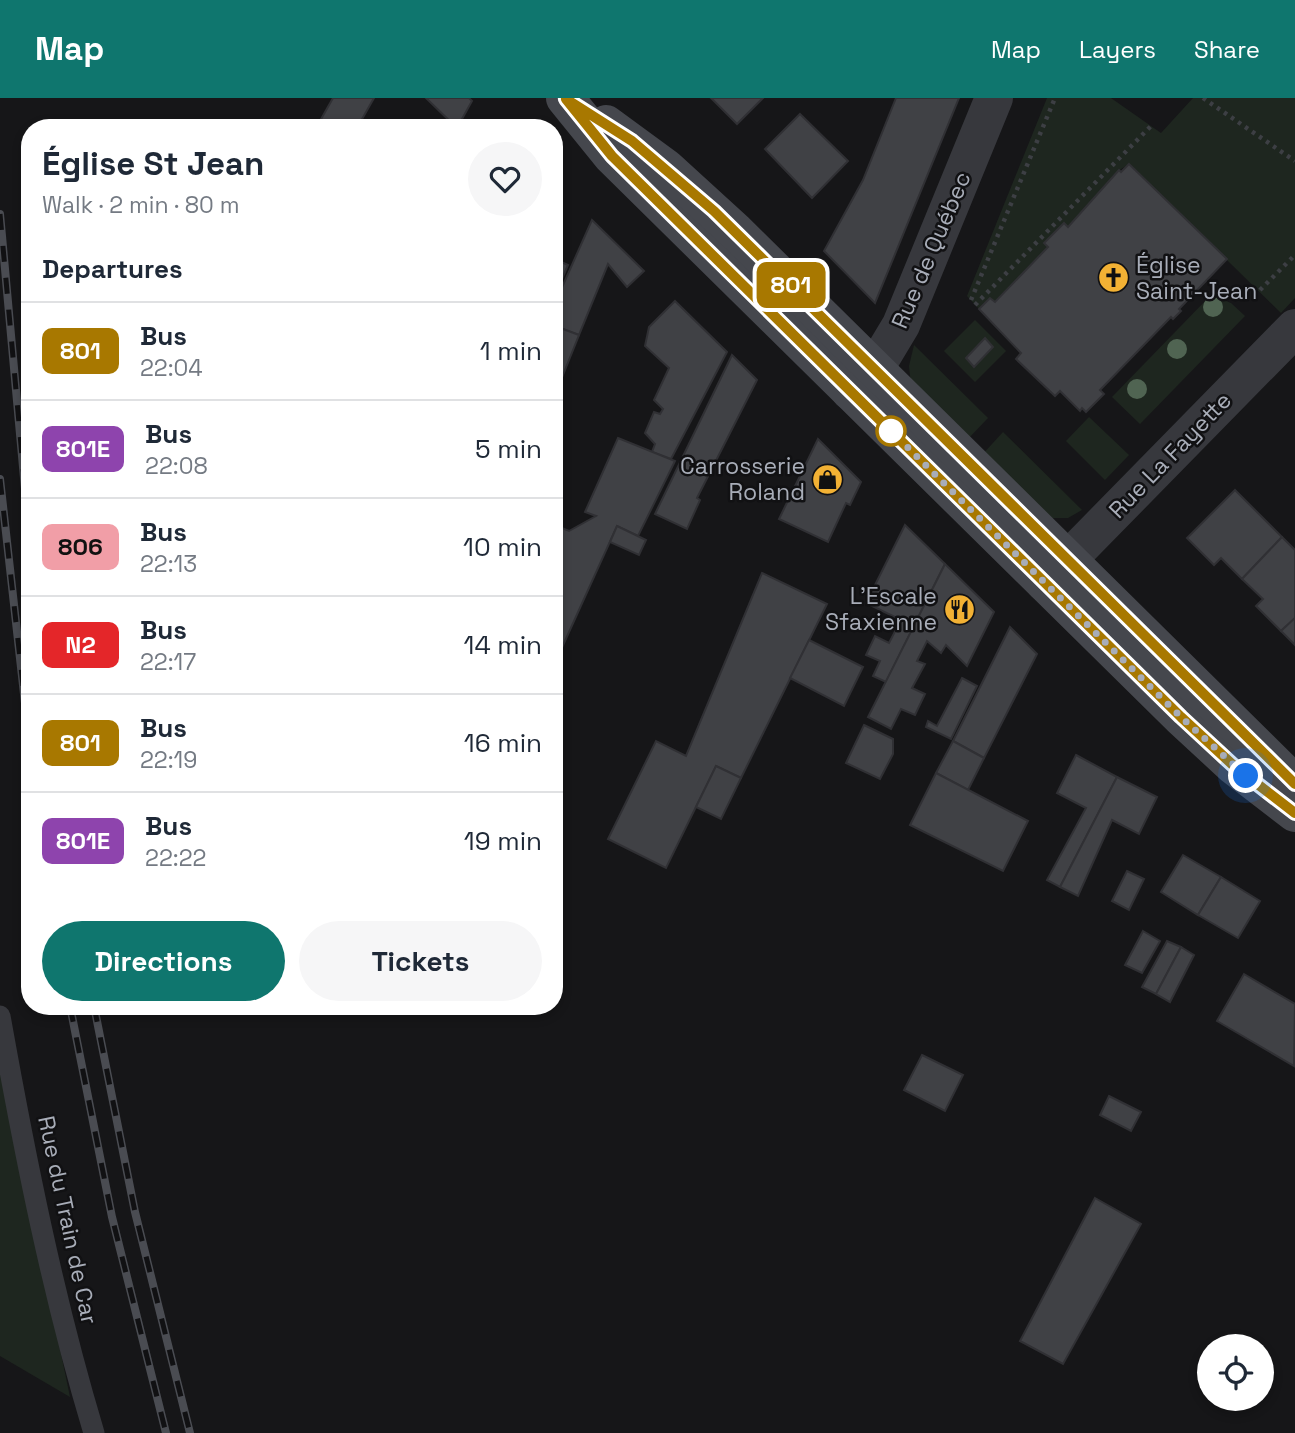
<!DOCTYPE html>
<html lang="en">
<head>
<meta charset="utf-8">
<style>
  body { margin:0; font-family:"Space Grotesk",sans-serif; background:#f6f6f7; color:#1f2937; height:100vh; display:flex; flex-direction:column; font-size:26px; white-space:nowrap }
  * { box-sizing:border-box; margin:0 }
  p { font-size:23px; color:#747a83 }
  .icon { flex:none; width:38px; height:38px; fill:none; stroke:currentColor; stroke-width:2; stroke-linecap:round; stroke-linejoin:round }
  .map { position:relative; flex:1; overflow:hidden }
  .details { position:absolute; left:21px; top:21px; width:542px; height:896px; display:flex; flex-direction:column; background:#fff; border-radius:28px; box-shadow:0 4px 10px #0003 }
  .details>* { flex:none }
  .badge { padding:0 14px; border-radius:10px; font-size:24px; line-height:46px }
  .tools { position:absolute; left:1197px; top:1236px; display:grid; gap:14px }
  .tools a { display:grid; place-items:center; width:77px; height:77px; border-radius:50%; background:#fff; box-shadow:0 4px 10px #0003; font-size:35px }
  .you { position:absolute; width:35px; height:35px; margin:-18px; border:5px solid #fff; border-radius:50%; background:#1a73e8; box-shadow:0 0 0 10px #1a73e833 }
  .map>.badge { position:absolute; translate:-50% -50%; box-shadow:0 0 0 4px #fff }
  h2 { padding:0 21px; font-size:26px; line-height:63px }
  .round { display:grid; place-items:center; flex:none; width:74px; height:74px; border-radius:37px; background:#f6f6f7 }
  .summary { display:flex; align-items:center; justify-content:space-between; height:119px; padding:0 21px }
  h1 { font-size:33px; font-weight:800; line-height:52px }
  .cta { display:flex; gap:14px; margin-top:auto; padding:14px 21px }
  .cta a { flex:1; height:80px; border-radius:42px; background:#0f766e; color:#fff; font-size:28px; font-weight:800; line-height:80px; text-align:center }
  .cta a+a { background:#f6f6f7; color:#1f2937 }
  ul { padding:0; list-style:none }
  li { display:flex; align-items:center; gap:21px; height:98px; padding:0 21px; border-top:2px solid #e0e1e3 }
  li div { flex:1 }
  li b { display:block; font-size:26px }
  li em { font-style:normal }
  li .badge { min-width:77px; font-weight:700; text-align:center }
  header { display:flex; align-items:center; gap:42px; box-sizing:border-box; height:98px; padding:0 35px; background:#0f766e; color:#fff }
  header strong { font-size:33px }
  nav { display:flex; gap:38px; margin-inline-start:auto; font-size:24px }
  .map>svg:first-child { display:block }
  .green { fill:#1e261f }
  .building { fill:#404145; stroke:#303034; stroke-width:2 }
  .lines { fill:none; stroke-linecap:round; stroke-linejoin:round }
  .path { stroke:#3d3f44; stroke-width:4.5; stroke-dasharray:3.5 5; stroke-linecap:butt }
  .lane { stroke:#37383d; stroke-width:21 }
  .street { stroke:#37383d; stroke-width:38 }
  .secondary { stroke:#45474d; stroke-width:38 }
  .rail-casing { stroke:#4a4c52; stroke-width:8 }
  .rail { stroke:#111113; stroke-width:5; stroke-dasharray:16; stroke-linecap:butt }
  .tree { fill:#506452 }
  .line-casing { stroke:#fff; stroke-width:16 }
  .line { stroke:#a87800; stroke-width:10 }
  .walk { stroke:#a8adb8; stroke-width:7; stroke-dasharray:0 12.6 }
  .stop-dot { fill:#fff; stroke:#a87800; stroke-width:3.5 }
  .labels { text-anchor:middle; stroke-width:5; stroke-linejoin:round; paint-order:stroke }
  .street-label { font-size:23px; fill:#a8adb8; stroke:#111113 }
  .poi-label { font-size:23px; fill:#a8adb8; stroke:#111113; text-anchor:end }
</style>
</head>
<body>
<header>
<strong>Map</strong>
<nav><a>Map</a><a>Layers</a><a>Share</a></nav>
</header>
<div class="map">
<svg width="1295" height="1335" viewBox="0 0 1295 1335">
  <rect width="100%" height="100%" fill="#161618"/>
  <!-- green -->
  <g class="green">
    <polygon points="1047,0 1111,0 1161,35 1193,0 1295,0 1295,200 1281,215 1129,66 1118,73 1068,129 1064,125 1048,149 995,204 990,200 979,211 967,198"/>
    <polygon points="1211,197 1231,205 1245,218 1140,326 1112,299"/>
    <polygon points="975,222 1006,253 975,284 944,253"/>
    <polygon points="914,247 988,320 966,343 911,287 909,268"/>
    <polygon points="1089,319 1129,357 1105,382 1066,343"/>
    <polygon points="1003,334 1082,412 1068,420 1049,420 981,358"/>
    <polygon points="0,963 70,1299 0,1258"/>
  </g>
  <!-- building -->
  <g class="building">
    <polygon points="333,0 374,0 357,30 316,30"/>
    <polygon points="426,0 469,0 472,3 457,30"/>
    <polygon points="711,0 763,0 737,26"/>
    <polygon points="896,0 959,0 875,205 824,153 863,82"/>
    <polygon points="800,16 848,63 812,100 765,51"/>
    <polygon points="1129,66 1227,161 1179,211 1181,213 1173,221 1171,219 1100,292 1104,296 1086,314 1082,310 1080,313 1060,293 1055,298 1016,261 1021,255 979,211 990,200 995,204 1048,149 1044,145 1064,125 1068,129 1119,72 1121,74"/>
    <polygon points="592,122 644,173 627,189 608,166 579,237 555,228 555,205"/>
    <polygon points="555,161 568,167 555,197"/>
    <polygon points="675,203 727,254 671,361 652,354 655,346 645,335 654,314 660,316 663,311 654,302 669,270 645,248 649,229"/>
    <polygon points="555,228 579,237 555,297"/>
    <polygon points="985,240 993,249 974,269 966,260"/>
    <polygon points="732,257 757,282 697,400 700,402 687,431 655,416"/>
    <polygon points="618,340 675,363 638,438 617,428 555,565 555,427 569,433 596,418 585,414"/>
    <polygon points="818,341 861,384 850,407 846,405 828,444 779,421"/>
    <polygon points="1235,392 1282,439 1242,481 1221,460 1214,467 1187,440"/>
    <polygon points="905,427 945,466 886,584 873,578 880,563 866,557 875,538 889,545 901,522 866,505"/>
    <polygon points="617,428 646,442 639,457 610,444"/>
    <polygon points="1282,439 1295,452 1295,520 1281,533 1256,508 1263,501 1242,481"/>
    <polygon points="945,466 994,514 967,568 946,547 941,555 927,543 917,563 925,566 912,590 925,596 915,617 901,611 891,631 868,619"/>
    <polygon points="762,475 827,506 741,680 716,668 666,770 608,741 656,643 686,658"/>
    <polygon points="1295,520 1295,547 1281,533"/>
    <polygon points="1010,529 1037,556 984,660 953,643"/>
    <polygon points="809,542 863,569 844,608 790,580"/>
    <polygon points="962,580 977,588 951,641 926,629 928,623 937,628"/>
    <polygon points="864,627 893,641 893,656 880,681 846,665"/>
    <polygon points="953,643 984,660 968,692 936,675"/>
    <polygon points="1076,657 1117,679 1060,789 1047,782 1086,710 1057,695"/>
    <polygon points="716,668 741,680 721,721 696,709"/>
    <polygon points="936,675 1028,723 1003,773 910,727"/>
    <polygon points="1117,679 1157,699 1139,736 1112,722 1078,798 1060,789"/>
    <polygon points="1183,757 1221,779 1198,817 1161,794"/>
    <polygon points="1127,773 1144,781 1129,812 1112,803"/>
    <polygon points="1221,779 1260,803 1238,840 1198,817"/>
    <polygon points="1143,833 1160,843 1142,875 1125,867"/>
    <polygon points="1167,843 1181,849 1156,896 1142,889"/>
    <polygon points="1181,849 1194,857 1170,904 1156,896"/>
    <polygon points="1244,876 1295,906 1294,968 1217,923"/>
    <polygon points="922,957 963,977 945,1013 904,992"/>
    <polygon points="1109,998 1141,1014 1131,1033 1100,1017"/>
    <polygon points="1095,1100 1141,1126 1063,1266 1020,1243"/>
  </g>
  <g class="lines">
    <!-- path -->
    <g class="path">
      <polyline points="1203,0 1295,63"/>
      <polyline points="1260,192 1295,157"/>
      <polyline points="971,202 1055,0"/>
      <polyline points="975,207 1151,28"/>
    </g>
    <!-- lane -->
    <path class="lane" d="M0,918C25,1058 53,1199 94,1335"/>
    <!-- street -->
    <g class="street">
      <polyline points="850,293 880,262 901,227 994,0"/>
      <polyline points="1045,485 1295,230"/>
    </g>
    <!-- secondary -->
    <g class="secondary">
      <polyline points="565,0 612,58 1181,619 1234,668 1295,715"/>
      <polyline points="606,26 666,70 735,133 1295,686"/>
    </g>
    <defs>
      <g id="rail">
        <polyline points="0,116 30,446"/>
        <polyline points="0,381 30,650"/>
        <polyline points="70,908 112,1119 166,1335"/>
        <polyline points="94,908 135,1114 190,1335"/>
      </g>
    </defs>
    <!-- rail casing -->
    <use href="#rail" class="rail-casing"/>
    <!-- rail -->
    <use href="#rail" class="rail"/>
  </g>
  <!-- trees -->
  <g class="tree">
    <circle cx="1213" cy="209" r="10"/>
    <circle cx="1177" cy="251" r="10"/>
    <circle cx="1137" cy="291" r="10"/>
  </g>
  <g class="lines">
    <defs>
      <polyline id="line" points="1295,686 714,113 632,43 566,1 612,58 1181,619 1234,668 1295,715"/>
    </defs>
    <!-- line casing -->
    <use href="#line" class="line-casing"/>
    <!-- line -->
    <use href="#line" class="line"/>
    <!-- walk -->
    <polyline class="walk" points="891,333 886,328 1181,619 1246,678"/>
  </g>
  <!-- icons -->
  <defs>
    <symbol id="church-disc" viewBox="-11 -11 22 22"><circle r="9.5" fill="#f2b134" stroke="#111113"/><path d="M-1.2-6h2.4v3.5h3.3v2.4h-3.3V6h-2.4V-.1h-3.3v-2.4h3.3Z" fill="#111"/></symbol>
    <symbol id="shop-disc" viewBox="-11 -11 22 22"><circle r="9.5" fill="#f2b134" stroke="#111113"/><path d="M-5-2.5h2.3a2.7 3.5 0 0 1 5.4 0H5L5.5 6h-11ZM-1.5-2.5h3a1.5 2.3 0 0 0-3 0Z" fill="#111"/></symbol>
    <symbol id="restaurant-disc" viewBox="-11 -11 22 22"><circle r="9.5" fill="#f2b134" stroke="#111113"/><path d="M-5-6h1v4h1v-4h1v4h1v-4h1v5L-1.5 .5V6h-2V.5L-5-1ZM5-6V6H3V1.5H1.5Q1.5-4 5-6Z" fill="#111"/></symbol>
  </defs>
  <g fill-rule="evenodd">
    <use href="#church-disc" x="1096" y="162" width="35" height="35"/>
    <use href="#shop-disc" x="810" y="364" width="35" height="35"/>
    <use href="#restaurant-disc" x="942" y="494" width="35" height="35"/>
  </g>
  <!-- markers -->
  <circle class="stop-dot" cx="891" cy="333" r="14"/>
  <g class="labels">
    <!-- street labels -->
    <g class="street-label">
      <text transform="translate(931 152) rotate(-67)" y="8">Rue de Québec</text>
      <text transform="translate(1170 357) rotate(-46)" y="8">Rue La Fayette</text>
      <text transform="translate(68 1122) rotate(78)" y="8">Rue du Train de Car</text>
    </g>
    <!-- poi labels -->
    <g class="poi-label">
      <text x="1136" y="175" text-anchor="start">Église<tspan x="1136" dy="26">Saint-Jean</tspan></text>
      <text x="805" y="376">Carrosserie<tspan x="805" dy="26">Roland</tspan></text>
      <text x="937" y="506">L’Escale<tspan x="937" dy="26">Sfaxienne</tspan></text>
    </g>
  </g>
</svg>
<div class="tools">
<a><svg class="icon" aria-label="locate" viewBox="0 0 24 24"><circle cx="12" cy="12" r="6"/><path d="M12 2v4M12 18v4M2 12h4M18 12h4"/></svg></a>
</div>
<div class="you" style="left:1246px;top:678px"></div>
<b class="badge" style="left:791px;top:187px;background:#a87800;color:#fff">801</b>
<section class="details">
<div class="summary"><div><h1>Église St Jean</h1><p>Walk · 2 min · 80 m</p></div><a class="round"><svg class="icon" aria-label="heart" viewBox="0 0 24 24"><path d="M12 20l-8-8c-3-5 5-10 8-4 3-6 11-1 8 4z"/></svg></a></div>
<h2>Departures</h2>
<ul>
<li><span class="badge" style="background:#a87800;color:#fff">801</span><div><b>Bus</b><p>22:04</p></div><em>1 min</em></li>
<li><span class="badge" style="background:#8e44ad;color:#fff">801E</span><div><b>Bus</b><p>22:08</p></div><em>5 min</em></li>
<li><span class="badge" style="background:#f19ea7;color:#111">806</span><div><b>Bus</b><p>22:13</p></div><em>10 min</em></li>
<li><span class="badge" style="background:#e42629;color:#fff">N2</span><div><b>Bus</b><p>22:17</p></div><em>14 min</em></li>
<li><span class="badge" style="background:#a87800;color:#fff">801</span><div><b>Bus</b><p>22:19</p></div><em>16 min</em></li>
<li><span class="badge" style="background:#8e44ad;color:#fff">801E</span><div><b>Bus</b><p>22:22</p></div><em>19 min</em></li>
</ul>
<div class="cta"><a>Directions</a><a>Tickets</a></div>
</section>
</div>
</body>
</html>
